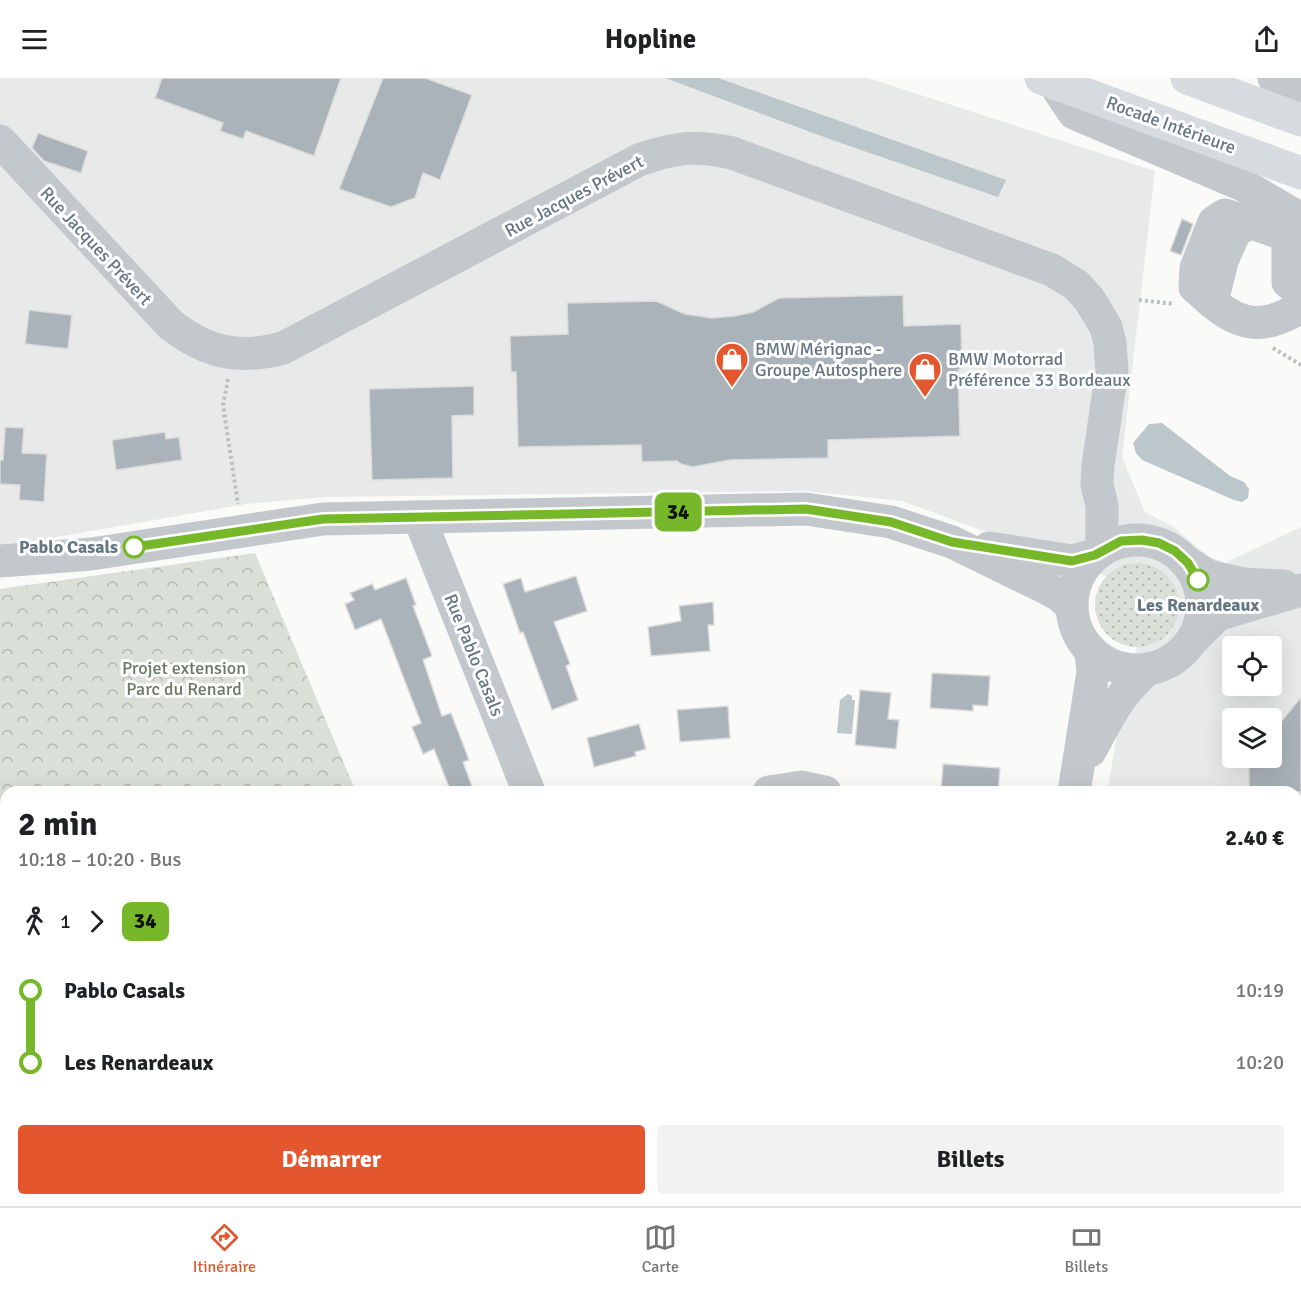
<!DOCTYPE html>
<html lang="fr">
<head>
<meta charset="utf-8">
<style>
  body { margin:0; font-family:Signika,sans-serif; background:#f2f2f2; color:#202124; height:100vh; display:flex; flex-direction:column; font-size:22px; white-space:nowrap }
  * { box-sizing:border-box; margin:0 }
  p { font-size:20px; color:#757577 }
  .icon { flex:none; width:33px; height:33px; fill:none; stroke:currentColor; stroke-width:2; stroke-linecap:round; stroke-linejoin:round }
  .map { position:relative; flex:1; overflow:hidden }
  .sheet { position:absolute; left:0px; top:708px; width:1302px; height:420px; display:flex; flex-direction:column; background:#fff; border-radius:18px 18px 0 0; box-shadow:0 6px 24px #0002 }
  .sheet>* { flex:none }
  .badge { padding:0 12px; border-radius:9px; font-size:21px; line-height:39px }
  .fabs { position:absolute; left:1222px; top:558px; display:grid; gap:12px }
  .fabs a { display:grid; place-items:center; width:60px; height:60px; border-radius:6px; background:#fff; box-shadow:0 6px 24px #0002; font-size:30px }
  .map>.badge { position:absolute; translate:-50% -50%; box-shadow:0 0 0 3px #fff }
  .legs { display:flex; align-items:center; gap:9px; height:66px; padding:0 18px; font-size:20px }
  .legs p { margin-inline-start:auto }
  .head { display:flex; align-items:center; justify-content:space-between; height:102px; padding:0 18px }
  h1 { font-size:33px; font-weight:700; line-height:45px }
  .action { display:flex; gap:12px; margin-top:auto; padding:12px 18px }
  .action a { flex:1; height:69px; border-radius:6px; background:#e4572e; color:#fff; font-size:24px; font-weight:700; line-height:69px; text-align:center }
  .action a+a { background:#f2f2f2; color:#202124 }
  ul { padding:0 18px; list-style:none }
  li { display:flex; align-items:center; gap:21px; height:72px; font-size:22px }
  li i { display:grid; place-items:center; width:9px; height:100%; margin:0 8px; background:currentColor }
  li i::after { content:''; width:15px; height:15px; margin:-8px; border:4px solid; border-radius:50%; background:#fff }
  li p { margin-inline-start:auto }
  li:first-child i { background:linear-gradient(#0000 50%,currentColor 0) }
  li:last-child i { background:linear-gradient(currentColor 50%,#0000 0) }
  header { display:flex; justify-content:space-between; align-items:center; height:78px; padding:0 18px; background:#fff; font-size:27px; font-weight:700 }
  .dock { display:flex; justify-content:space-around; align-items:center; height:84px; border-top:2px solid #e0e0e0; background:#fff; font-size:16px; color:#757577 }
  .dock a { display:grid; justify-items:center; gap:3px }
  .dock .current { color:#e4572e }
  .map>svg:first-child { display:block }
  .built { fill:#e8e9e9; fill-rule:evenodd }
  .green { fill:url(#green-dots) }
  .forest { fill:url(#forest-crowns) }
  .water { fill:#bbc7cb }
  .building { fill:#aab3b9; stroke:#dcdcda; stroke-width:1.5 }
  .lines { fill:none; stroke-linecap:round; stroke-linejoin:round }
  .path { stroke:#bbbfc2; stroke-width:4; stroke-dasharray:3 3; stroke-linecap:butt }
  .minor { stroke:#c3c8cc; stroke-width:33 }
  .highway { stroke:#d6dbdf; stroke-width:33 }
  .line-1-casing { stroke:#fff; stroke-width:14 }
  .line-1 { stroke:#76b82a; stroke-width:9 }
  .stop-1-dot { fill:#fff; stroke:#76b82a; stroke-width:3 }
  .labels { text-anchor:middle; stroke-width:6; stroke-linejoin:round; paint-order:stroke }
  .street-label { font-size:18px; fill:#657683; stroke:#fff }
  .poi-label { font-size:18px; fill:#657683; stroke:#fff; text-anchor:start }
  .stop-label { font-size:18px; font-weight:bold; fill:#657683; stroke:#fff; text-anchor:end }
  .park-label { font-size:18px; fill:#687a64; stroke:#fff }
</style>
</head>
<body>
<header><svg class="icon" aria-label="menu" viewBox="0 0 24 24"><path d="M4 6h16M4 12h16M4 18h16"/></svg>Hopline<svg class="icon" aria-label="share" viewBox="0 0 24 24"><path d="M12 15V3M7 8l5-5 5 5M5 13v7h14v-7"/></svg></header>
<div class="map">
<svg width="1301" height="1128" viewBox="0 0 1301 1128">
  <defs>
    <pattern id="green-dots" width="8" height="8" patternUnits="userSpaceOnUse" patternTransform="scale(1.5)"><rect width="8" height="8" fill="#dadfd7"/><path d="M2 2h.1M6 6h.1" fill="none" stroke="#b4b9b4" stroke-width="1.8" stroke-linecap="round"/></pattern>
    <pattern id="forest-crowns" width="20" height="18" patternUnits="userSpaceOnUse" patternTransform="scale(1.5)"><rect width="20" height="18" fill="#dadfd7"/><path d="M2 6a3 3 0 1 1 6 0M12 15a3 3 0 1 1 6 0" fill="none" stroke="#b4b9b4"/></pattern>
  </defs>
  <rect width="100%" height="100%" fill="#fafaf8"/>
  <!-- built -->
  <path class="built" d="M0,0H868L1155,93L1122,379L1145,434L1175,450L1208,478L1225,485L1301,449V846L1296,845V714H1107L1120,640L1141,551L1125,505L902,423L805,413L324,419L246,426L0,469ZM1233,568H1272V608H1233ZM1233,640H1272V680H1233Z"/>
  <!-- green -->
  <g class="green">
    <circle cx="1137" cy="527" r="42"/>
    <polygon points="1296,845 1301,846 1301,1027 1296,1044"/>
  </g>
  <!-- forest -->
  <polygon class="forest" points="255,475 356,714 6,714 6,1122 445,1122 445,1128 0,1128 0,511"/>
  <!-- water -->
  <g class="water">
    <polygon points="665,0 718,0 1006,102 998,119 832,62"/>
    <polygon points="1162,345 1230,398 1244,404 1249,411 1248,420 1242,424 1234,422 1142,382 1136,375 1133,365 1149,346"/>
    <polygon points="848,616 852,618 852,622 855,622 852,656 837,655 840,622"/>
  </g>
  <!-- building -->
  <g class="building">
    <polygon points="162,0 341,0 314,78 246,53 243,61 220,53 223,45 155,20"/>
    <polygon points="383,0 425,0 472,17 440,102 423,95 415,120 391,129 339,111"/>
    <polygon points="38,55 88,73 81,95 44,83 32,70"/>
    <polygon points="1182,141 1193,146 1181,177 1170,173"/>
    <polygon points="903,217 904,248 961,246 962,290 958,292 960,358 828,362 828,380 730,382 693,389 681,386 677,383 642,384 641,367 518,369 516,294 511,294 510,258 568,256 567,225 656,223 685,236 712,240 735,238 753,234 779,220"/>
    <polygon points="29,232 72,237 68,271 25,266"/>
    <polygon points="474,308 474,337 452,338 453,400 372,402 369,311"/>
    <polygon points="5,349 24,350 22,375 47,376 44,424 19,422 20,407 0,406 0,382 3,382"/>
    <polygon points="165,354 166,361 179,359 182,382 116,392 112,362"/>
    <polygon points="576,498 587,533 554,544 570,586 566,588 578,622 552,632 523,554 520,555 503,506 521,500 525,514"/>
    <polygon points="406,500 416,527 413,528 432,578 423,582 442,638 451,635 469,682 463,684 474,714 451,714 434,671 423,676 412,649 421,645 381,541 355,552 345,526 354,522 350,515 372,506 375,512"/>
    <polygon points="713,524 714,547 708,547 710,573 651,578 648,549 681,543 679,528"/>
    <polygon points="932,595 990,598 988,628 973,627 973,633 930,630"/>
    <polygon points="860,612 891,615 888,641 899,642 896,671 855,667"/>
    <polygon points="1301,619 1301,714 1249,714 1249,680 1272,680 1272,655"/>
    <polygon points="728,628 730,660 680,664 677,632"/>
    <polygon points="639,646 646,671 635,674 636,678 594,689 587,660"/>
    <polygon points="943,686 1000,690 998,714 941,714"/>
  </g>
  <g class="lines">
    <!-- path -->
    <g class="path">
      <polyline points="1139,222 1175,226"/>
      <polyline points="1273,270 1301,287"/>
      <polyline points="228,301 223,327 238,426"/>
    </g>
    <!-- minor -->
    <g class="minor">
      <polyline points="1274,0 1301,8"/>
      <polyline points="1054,5 1074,35 1243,107 1301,141"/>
      <path d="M0,63L171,247C207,275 239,282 283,270L639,82C675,69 695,67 732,75L1052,192L1076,207L1089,221L1106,249L1110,265L1112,293L1098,387L1097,407L1102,428V472"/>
      <path d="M1301,215L1288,204V169L1286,157L1252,145L1236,151L1222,183L1212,224C1244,251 1267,250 1301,229"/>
      <polyline points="1212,224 1195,209 1196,190 1214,144 1225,137 1252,145"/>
      <polyline points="419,439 529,714"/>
      <circle cx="1137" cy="527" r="65"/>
      <polyline points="989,470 1072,483 1095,477"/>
      <polyline points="0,483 91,476 323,441 806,431 891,444 952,464 1044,509 1059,517 1072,529"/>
      <polyline points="1188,485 1208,498 1244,506 1284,508"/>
      <polyline points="1194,560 1217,537 1301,512"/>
      <path d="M1090,673C1108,640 1117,619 1146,592"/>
      <polyline points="769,714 802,709 825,714"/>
      <polyline points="1074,714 1093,594 1091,574"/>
      <polyline points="1296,799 1301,799"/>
      <polyline points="1296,1070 1301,1072"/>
      <polyline points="570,1128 570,1122"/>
      <polyline points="881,1128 882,1122"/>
      <polyline points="1018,1128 1019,1122"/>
    </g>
    <!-- highway -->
    <g class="highway">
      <polyline points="1041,0 1301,95"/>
      <polyline points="1187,0 1301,42"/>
    </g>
  </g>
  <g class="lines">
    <defs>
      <polyline id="line-1" points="134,469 323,441 806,431 891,444 952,464 1072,483 1095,477 1121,463 1142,462 1159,465 1175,473 1188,485 1198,502"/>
    </defs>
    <!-- line-1 casing -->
    <use href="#line-1" class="line-1-casing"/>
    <!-- line-1 -->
    <use href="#line-1" class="line-1"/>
  </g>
  <!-- icons -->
  <defs>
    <symbol id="shop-pin" viewBox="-11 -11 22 30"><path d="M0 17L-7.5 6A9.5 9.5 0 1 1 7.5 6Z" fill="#e4572e" stroke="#fff"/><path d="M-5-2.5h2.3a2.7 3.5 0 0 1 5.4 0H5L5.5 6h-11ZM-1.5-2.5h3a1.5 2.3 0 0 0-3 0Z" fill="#fff"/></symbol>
  </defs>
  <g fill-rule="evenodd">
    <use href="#shop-pin" x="713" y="262" width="38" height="52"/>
    <use href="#shop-pin" x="906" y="272" width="38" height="52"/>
  </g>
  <!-- markers -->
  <g class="stop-1-dot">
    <circle cx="134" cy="469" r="10"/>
    <circle cx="1198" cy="502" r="10"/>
  </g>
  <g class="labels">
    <!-- street labels -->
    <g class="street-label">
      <text transform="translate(1171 47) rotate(20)" y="6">Rocade Intérieure</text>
      <text transform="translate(574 118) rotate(-28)" y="6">Rue Jacques Prévert</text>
      <text transform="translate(96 168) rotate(47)" y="6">Rue Jacques Prévert</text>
      <text transform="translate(474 577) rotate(68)" y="6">Rue Pablo Casals</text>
    </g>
    <!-- poi labels -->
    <g class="poi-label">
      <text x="755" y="277">BMW Mérignac -<tspan x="755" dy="21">Groupe Autosphere</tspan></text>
      <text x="948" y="287">BMW Motorrad<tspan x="948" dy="21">Préférence 33 Bordeaux</tspan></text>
    </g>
    <!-- stop labels -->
    <g class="stop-label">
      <text x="118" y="475">Pablo Casals</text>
      <text x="1198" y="533" text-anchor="middle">Les Renardeaux</text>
    </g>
    <!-- park labels -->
    <g class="park-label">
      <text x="184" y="596">Projet extension<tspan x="184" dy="21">Parc du Renard</tspan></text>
    </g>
  </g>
</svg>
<div class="fabs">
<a><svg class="icon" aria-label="locate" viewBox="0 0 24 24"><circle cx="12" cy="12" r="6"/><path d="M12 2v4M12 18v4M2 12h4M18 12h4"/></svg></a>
<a><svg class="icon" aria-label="layers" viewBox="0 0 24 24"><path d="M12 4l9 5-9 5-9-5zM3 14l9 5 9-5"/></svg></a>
</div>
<b class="badge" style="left:678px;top:434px;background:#76b82a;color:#111">34</b>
<section class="sheet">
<div class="head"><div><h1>2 min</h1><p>10:18 – 10:20 · Bus</p></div><b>2.40 €</b></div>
<div class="legs"><svg class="icon" aria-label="walk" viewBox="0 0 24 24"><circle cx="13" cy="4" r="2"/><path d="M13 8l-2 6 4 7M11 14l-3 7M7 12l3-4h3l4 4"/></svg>1<svg class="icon" aria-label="forward" viewBox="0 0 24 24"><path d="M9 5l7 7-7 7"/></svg><b class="badge" style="background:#76b82a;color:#111">34</b></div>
<ul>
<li><i style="color:#76b82a"></i><b>Pablo Casals</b><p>10:19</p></li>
<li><i style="color:#76b82a"></i><b>Les Renardeaux</b><p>10:20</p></li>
</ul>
<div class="action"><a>Démarrer</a><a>Billets</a></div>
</section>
</div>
<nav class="dock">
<a class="current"><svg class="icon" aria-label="directions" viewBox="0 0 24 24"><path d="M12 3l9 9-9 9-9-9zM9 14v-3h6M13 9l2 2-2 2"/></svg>Itinéraire</a>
<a><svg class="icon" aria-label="map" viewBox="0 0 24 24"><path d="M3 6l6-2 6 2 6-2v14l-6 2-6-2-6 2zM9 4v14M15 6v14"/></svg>Carte</a>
<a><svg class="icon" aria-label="tickets" viewBox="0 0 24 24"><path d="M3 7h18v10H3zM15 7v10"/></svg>Billets</a>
</nav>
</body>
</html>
